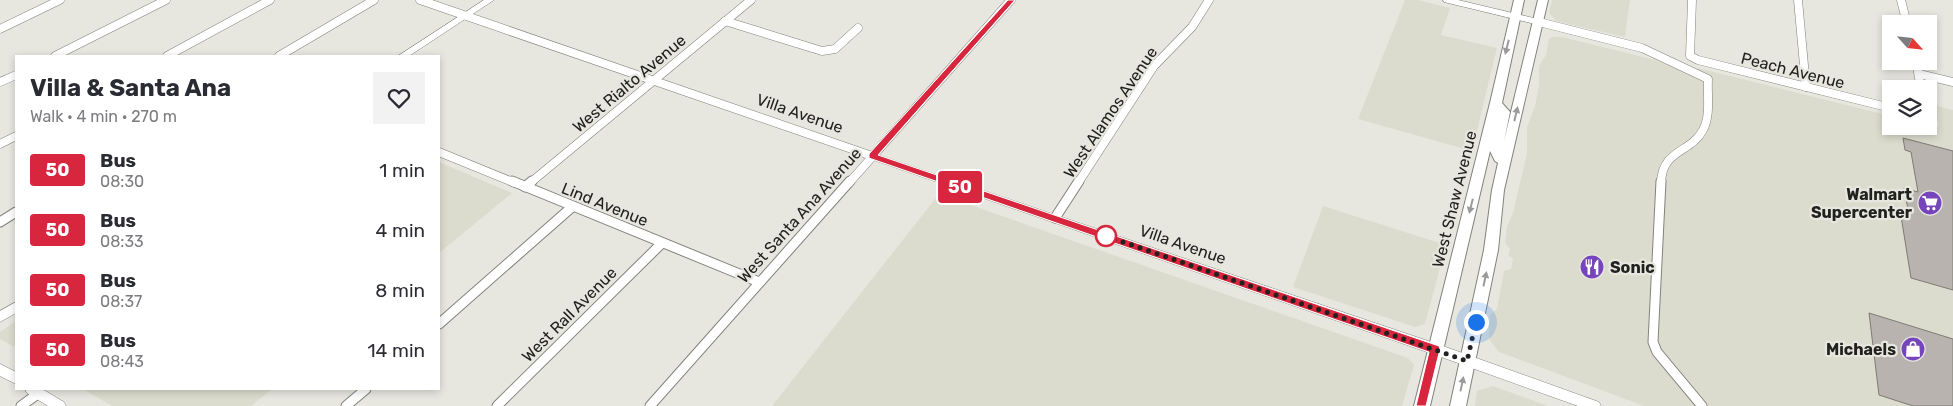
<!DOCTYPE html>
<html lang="en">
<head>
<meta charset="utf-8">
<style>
  body { margin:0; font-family:Rubik,sans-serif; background:#f2f2f3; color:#2b2b33; height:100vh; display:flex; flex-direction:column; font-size:19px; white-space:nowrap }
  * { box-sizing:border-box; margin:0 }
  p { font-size:16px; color:#7c7c81 }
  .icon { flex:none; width:28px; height:28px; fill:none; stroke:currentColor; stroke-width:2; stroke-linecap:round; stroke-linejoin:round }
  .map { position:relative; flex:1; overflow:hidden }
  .side { position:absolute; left:15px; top:55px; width:425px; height:335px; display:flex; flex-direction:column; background:#fff; border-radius:0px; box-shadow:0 2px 8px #0003 }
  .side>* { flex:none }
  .badge { padding:0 10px; border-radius:4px; font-size:18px; line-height:32px }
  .needle { width:32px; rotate:117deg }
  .fabs { position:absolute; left:1882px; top:15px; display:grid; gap:10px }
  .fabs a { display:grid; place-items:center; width:55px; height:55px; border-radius:0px; background:#fff; box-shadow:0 2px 8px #0003; font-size:25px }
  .you { position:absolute; width:25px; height:25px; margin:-12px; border:4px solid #fff; border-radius:50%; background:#1a73e8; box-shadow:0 0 0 8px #1a73e833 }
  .map>.badge { position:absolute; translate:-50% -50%; box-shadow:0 0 0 2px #fff }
  .round { display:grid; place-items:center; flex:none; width:52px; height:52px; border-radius:0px; background:#f2f2f3 }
  .summary { display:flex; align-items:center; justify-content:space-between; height:85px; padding:0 15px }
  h1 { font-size:24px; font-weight:700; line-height:38px }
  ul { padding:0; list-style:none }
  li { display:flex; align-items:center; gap:15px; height:60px; padding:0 15px }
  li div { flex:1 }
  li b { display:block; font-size:19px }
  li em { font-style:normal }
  li .badge { min-width:55px; font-weight:700; text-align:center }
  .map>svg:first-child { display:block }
  .built { fill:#dcdcce }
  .building { fill:#b8b3ae; stroke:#7e7a75 }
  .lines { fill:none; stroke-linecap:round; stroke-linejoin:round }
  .street-far1-casing { stroke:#82827c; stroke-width:9 }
  .street-casing { stroke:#82827c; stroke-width:11 }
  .secondary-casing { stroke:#82827c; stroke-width:1 }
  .primary-casing { stroke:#82827c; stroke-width:2 }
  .street-far1 { stroke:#fff; stroke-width:8 }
  .street { stroke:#fff; stroke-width:9 }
  .secondary { fill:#fff; fill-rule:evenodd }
  .primary { fill:#fff; fill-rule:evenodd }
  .oneway { fill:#9b9b9a }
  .line { fill:#d7263d; stroke:#fff }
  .walk { stroke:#21211f; stroke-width:5; stroke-dasharray:0 9 }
  .stop-dot { fill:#fff; stroke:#d7263d; stroke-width:2.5 }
  .labels { text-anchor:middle; stroke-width:4.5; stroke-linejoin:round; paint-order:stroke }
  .street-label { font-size:16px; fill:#21211f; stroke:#e7e7e0 }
  .poi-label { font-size:16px; font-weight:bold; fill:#21211f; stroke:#e7e7e0; text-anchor:end }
</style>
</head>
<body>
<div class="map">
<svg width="1953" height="406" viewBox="0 0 1953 406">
  <rect width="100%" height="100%" fill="#e7e7e0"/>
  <!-- built -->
  <g class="built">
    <polygon points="1405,0 1418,0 1450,8 1441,35 1497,48 1472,151 1358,119"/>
    <polygon points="1552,0 1630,0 1625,37 1556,21 1549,13"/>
    <polygon points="1552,37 1562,37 1659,61 1688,74 1698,68 1891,116 1891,126 1929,125 1939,127 1934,105 1953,110 1953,406 1644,406 1499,352 1489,339 1490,315 1497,309 1504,271 1511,269 1513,258 1508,256 1510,249 1505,243 1507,226 1513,213 1527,153 1527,127 1535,106 1539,85 1539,66 1546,55 1549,39"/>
    <polygon points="439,162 512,193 439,253"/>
    <polygon points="939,194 1408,358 1414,365 1402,406 772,406"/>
    <polygon points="1323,206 1446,245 1425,324 1415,327 1293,287"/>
    <polygon points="16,321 16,348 0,339 0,332"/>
    <polygon points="1493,386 1548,406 1475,406 1477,391"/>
    <polygon points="83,389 272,389 251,406 112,406"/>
  </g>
  <!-- building -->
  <g class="building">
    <polygon points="1903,138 1953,151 1953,290 1911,278 1901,216 1909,215 1904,188 1918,192 1911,152 1905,150"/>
    <polygon points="1869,313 1953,339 1953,406 1913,406 1879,395"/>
  </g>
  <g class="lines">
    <defs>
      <g id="street-far1">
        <polyline points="420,0 872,156"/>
        <polyline points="1692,0 1690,56 1698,60 1891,108"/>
        <polyline points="1798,0 1806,87"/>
        <polyline points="1901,0 1907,24"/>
        <polyline points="725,21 822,51 835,49 858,28"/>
        <path d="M1539,22L1642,48L1708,79C1707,95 1711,115 1703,130C1691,153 1662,149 1661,183"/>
        <polyline points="0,29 60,0"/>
        <polyline points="55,56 166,0"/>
        <polyline points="167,56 270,0"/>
        <polyline points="279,56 374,0"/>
        <polyline points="1916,61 1921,89"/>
        <polyline points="1919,74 1953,82"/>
        <polyline points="0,82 16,75"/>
        <polyline points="0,144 16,136"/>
        <polyline points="439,152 515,183"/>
        <polyline points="530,183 751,0"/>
        <polyline points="849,183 1011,0"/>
        <polyline points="1078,183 1154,66 1192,27 1209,0"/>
      </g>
      <g id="street">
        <polyline points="512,181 759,282"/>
        <polyline points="1661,181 1653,342 1657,352 1702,406"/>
        <polyline points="525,187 532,181"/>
        <polyline points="1055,218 1079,181"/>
        <polyline points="0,222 16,212"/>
        <polyline points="439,324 572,207"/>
        <polyline points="21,406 39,393"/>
        <polyline points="346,406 366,389"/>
        <polyline points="497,406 662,243"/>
        <polyline points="650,406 850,181"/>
      </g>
      <g id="secondary">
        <polygon points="484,0 494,0 409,56 398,56"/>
        <polygon points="1443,0 1458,0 1542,20 1544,22 1539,25 1444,2"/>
        <polygon points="872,153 1440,345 1599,402 1601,406 1578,406 1430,353 868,158 867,156"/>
        <polygon points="16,302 16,313 0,322 0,311"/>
        <polygon points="0,364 16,372 16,384 0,376"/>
        <polygon points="25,389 42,389 64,402 66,406 48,406 27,393"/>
      </g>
      <polygon id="primary" points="1514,0 1524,0 1502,103 1510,112 1504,141 1538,0 1548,0 1504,190 1498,250 1466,406 1450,406 1484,250 1492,190 1498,163 1495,161 1490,151 1430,406 1414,406 1490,103"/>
    </defs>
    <!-- street-far1 casing -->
    <use href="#street-far1" class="street-far1-casing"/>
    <!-- street casing -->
    <use href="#street" class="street-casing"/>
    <!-- secondary casing -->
    <use href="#secondary" class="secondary-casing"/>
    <!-- primary casing -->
    <use href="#primary" class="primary-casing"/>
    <!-- street-far1 -->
    <use href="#street-far1" class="street-far1"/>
    <!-- street -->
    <use href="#street" class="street"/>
    <!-- secondary -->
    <use href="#secondary" class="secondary"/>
    <!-- primary -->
    <use href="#primary" class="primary"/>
  </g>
  <!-- one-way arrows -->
  <defs><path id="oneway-solid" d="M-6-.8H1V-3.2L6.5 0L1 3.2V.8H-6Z" transform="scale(1.25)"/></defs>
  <g class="oneway">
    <use href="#oneway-solid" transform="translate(1507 47) rotate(104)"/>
    <use href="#oneway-solid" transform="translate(1516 114) rotate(-77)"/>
    <use href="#oneway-solid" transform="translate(1471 206) rotate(104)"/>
    <use href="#oneway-solid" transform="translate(1485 279) rotate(-78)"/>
    <use href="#oneway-solid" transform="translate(1462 384) rotate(-78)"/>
  </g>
  <!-- line -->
  <polygon class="line" points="1008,0 1015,0 878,155 1439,346 1440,349 1426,406 1416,406 1429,352 869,158 869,154"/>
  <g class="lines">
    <!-- walk -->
    <polyline class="walk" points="1106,236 1467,361 1476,322"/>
  </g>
  <!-- icons -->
  <defs>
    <symbol id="supermarket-disc" viewBox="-11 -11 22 22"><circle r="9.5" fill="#7645bc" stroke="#e7e7e0"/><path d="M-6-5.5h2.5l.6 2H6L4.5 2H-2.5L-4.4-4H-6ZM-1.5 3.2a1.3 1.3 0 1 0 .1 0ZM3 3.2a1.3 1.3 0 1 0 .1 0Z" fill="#fff"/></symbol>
    <symbol id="restaurant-disc" viewBox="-11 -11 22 22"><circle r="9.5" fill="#7645bc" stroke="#e7e7e0"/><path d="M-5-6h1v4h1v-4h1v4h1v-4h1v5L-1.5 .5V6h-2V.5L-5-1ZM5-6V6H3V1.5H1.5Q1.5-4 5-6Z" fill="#fff"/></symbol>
    <symbol id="shop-disc" viewBox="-11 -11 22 22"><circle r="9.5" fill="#7645bc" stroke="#e7e7e0"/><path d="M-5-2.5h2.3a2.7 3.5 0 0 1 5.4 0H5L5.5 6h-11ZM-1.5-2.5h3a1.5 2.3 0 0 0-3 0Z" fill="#fff"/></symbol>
  </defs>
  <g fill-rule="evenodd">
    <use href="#supermarket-disc" x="1916" y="189" width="28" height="28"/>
    <use href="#restaurant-disc" x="1578" y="253" width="28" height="28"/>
    <use href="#shop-disc" x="1899" y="335" width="28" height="28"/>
  </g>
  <!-- markers -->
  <circle class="stop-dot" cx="1106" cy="236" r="10"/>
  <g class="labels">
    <!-- street labels -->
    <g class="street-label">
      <text transform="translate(1793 70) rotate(14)" y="6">Peach Avenue</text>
      <text transform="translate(629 83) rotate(-40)" y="6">West Rialto Avenue</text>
      <text transform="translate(1110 112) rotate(-56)" y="6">West Alamos Avenue</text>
      <text transform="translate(800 113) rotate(19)" y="6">Villa Avenue</text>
      <text transform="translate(1454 199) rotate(-76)" y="6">West Shaw Avenue</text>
      <text transform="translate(605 204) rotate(22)" y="6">Lind Avenue</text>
      <text transform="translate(799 215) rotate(-48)" y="6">West Santa Ana Avenue</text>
      <text transform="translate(1183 244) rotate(19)" y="6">Villa Avenue</text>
      <text transform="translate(569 314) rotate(-45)" y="6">West Rall Avenue</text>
    </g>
    <!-- poi labels -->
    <g class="poi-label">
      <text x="1912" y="200">Walmart<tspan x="1912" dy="18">Supercenter</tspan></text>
      <text x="1610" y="273" text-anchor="start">Sonic</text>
      <text x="1896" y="355">Michaels</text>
    </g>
  </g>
</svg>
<div class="fabs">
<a><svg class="needle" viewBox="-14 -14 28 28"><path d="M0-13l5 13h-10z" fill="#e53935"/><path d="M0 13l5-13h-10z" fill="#7c7c81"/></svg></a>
<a><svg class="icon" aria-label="layers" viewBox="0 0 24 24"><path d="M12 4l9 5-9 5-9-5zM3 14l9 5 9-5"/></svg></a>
</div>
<div class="you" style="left:1476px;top:322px"></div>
<b class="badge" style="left:960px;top:187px;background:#d7263d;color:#fff">50</b>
<section class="side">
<div class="summary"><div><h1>Villa &amp; Santa Ana</h1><p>Walk · 4 min · 270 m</p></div><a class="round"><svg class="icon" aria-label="heart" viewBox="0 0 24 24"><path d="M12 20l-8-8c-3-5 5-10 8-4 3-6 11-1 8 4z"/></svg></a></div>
<ul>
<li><span class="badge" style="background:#d7263d;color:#fff">50</span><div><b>Bus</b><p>08:30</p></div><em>1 min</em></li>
<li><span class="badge" style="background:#d7263d;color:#fff">50</span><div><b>Bus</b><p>08:33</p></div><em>4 min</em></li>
<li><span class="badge" style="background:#d7263d;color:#fff">50</span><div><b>Bus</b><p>08:37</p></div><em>8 min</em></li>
<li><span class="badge" style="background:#d7263d;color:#fff">50</span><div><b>Bus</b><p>08:43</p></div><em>14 min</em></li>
</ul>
</section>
</div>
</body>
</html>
